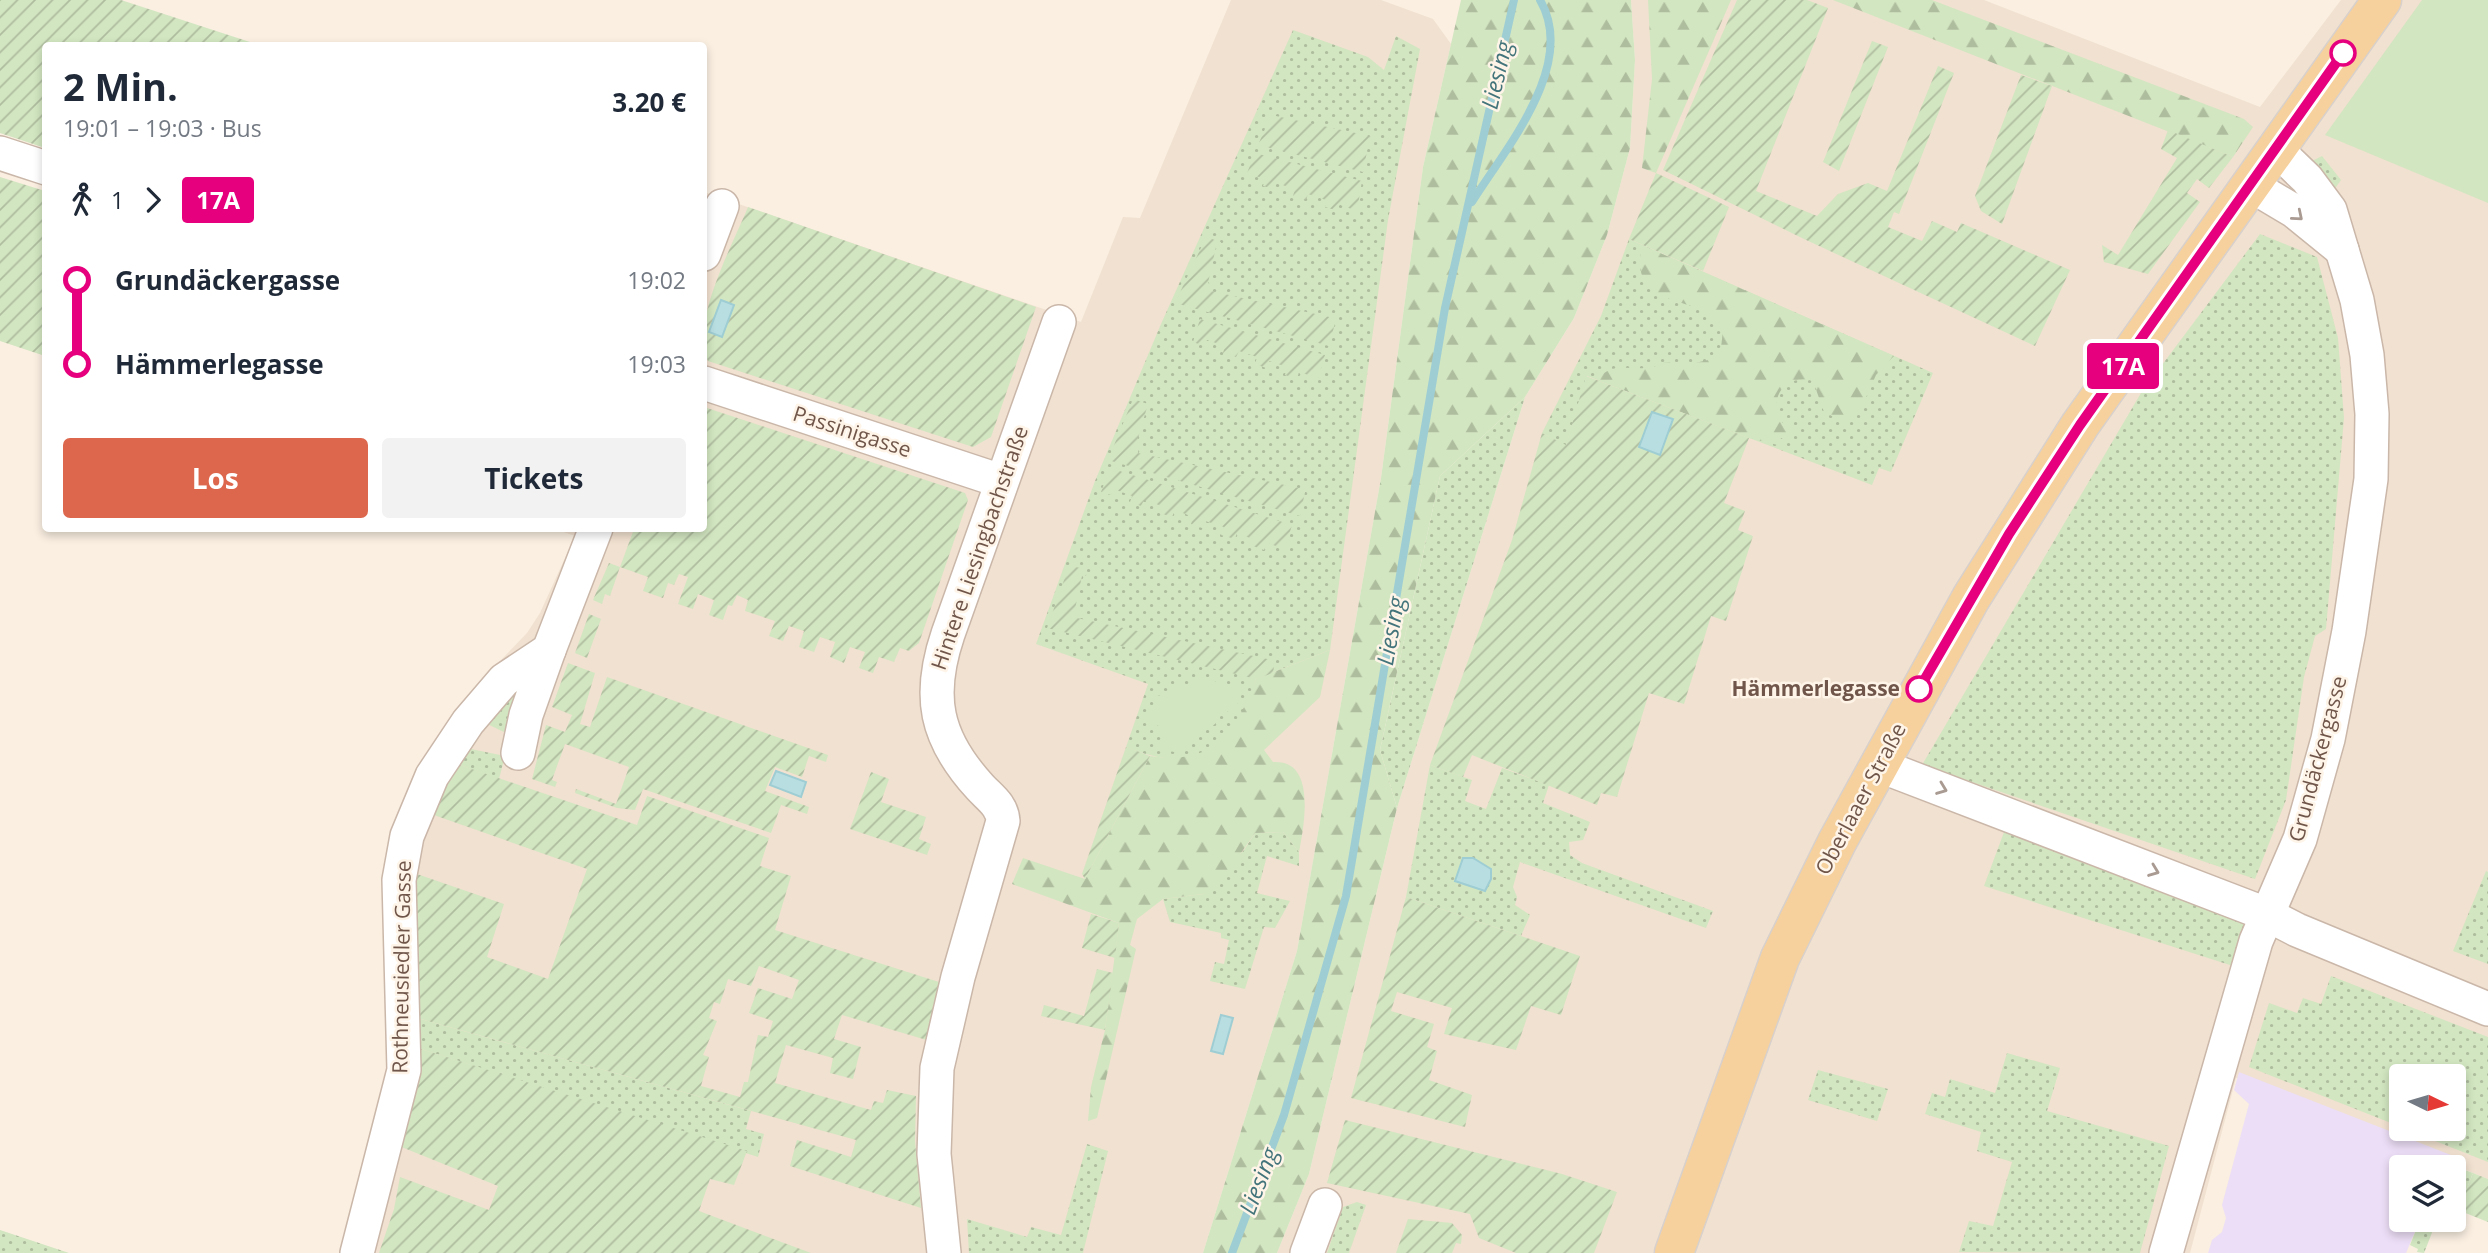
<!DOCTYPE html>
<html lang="de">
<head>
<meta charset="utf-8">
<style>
  body { margin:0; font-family:"Open Sans",sans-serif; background:#f2f2f3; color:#1f2937; height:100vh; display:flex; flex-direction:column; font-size:26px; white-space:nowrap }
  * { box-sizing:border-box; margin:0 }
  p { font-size:23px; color:#747a83 }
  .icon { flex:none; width:38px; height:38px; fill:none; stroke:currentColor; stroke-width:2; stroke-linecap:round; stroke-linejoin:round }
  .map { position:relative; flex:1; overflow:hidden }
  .panel { position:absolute; left:42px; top:42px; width:665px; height:490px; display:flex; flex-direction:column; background:#fff; border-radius:7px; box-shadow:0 4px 10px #0003 }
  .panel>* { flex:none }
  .badge { padding:0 14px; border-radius:5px; font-size:24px; line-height:46px }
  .needle { width:46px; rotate:95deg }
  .fabs { position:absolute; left:2389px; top:1064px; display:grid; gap:14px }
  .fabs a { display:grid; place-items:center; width:77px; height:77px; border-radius:7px; background:#fff; box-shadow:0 4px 10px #0003; font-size:35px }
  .map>.badge { position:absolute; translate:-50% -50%; box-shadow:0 0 0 4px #fff }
  .legs { display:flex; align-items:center; gap:10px; height:77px; padding:0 21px; font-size:23px }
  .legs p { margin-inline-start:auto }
  .headline { display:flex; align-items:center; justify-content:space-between; height:119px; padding:0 21px }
  h1 { font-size:38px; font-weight:700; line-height:52px }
  .primary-button { display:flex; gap:14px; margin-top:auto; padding:14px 21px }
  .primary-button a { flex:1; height:80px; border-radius:7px; background:#dd674d; color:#fff; font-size:28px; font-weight:700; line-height:80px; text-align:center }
  .primary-button a+a { background:#f2f2f3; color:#1f2937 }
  ul { padding:0 21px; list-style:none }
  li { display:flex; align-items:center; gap:24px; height:84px; font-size:26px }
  li i { display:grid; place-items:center; width:10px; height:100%; margin:0 9px; background:currentColor }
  li i::after { content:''; width:18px; height:18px; margin:-9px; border:5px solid; border-radius:50%; background:#fff }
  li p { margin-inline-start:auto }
  li:first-child i { background:linear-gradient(#0000 50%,currentColor 0) }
  li:last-child i { background:linear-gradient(currentColor 50%,#0000 0) }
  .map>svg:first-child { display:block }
  .residential { fill:#f1e1d0; fill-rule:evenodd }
  .education { fill:#ecdef6 }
  .grass { fill:url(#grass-dots) }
  .forest { fill:url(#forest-firs) }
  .park { fill:#d2e6c1 }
  .garden { fill:url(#garden-furrows); fill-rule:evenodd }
  .water { fill:#b8dee2; stroke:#9ecdd3; stroke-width:2 }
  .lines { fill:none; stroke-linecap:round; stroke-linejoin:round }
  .stream { stroke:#9ecdd3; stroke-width:8 }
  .minor-casing { stroke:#cab7a9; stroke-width:36 }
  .major-casing { stroke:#d7d0cc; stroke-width:41 }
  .minor { stroke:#fff; stroke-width:33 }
  .major { stroke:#f6d19d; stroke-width:38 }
  .oneway { stroke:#a99a92 }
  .line-1-casing { stroke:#fff; stroke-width:16 }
  .line-1 { stroke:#e6007e; stroke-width:10 }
  .stop-1-dot { fill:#fff; stroke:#e6007e; stroke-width:3.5 }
  .labels { text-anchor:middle; stroke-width:5; stroke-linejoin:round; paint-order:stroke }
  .street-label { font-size:21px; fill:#70564a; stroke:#fef4e7 }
  .stop-label { font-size:21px; font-weight:bold; fill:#70564a; stroke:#fef4e7; text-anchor:end }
  .water-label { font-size:23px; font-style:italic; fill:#43747b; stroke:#fef4e7 }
</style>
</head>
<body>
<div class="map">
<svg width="2488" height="1253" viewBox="0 0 2488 1253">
  <defs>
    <pattern id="grass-dots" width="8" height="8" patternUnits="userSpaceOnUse" patternTransform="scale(1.75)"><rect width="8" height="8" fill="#d2e6c1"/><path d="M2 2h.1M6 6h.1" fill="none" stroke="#afbd9f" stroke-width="1.8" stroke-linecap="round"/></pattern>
    <pattern id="forest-firs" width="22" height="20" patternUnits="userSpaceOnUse" patternTransform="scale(1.75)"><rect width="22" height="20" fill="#d2e6c1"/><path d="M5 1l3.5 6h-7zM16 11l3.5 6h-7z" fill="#afbd9f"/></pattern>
    <pattern id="garden-furrows" width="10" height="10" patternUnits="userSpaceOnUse" patternTransform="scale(1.75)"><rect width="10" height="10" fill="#d2e6c1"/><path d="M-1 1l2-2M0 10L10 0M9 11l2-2" fill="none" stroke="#afbd9f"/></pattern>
  </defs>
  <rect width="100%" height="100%" fill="#faefe1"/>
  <!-- residential -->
  <g class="residential">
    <polygon points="1231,0 1381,0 1433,19 1451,44 1423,167 1381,478 1297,951 1203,1253 347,1253 394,1067 389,861 444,729 478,684 527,633 540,613 575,536 555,529 704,528 704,192 1081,322 1123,217 1140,218"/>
    <path d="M1631,0H1984L2260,107L2341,0H2488V1179L2236,1078L2190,1253H1277L1309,1174L1397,808L1525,397L1574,318L1607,235L1630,148L1635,60ZM2401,1076H2454V1129H2401Z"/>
  </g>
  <!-- education -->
  <polygon class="education" points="2239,1072 2456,1157 2452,1167 2401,1167 2401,1220 2420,1220 2406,1253 2208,1253 2212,1240 2222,1232 2226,1218 2222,1205 2249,1104 2234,1090"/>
  <!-- grass -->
  <g class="grass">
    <path d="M1293,30L1368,57L1384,70L1396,36L1420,49L1388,220L1330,650L1256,679C1252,692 1248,709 1240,720C1207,763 1175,767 1126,747L1148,684L1036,644L1095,481L1161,324Z"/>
    <polygon points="2322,156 2341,180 2334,190 2312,161"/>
    <polygon points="2260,234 2317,257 2338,338 2344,418 2326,629 2315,636 2304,677 2286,800 2255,879 1922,765 2141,393"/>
    <polygon points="1629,239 1933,373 1891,472 1879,468 1872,485 1587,376 1566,446 1542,433 1601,316"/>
    <polygon points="1525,397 1397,808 1380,750 1440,476"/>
    <polygon points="517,689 510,735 481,721"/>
    <polygon points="466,748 505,756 499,779 457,764"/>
    <polygon points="1430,765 1472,780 1465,801 1486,809 1502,768 1549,785 1543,803 1590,822 1583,840 1569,842 1570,855 1582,863 1713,911 1706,928 1520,862 1513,887 1517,897 1515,905 1530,915 1521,936 1406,897"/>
    <polygon points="2007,824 2247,919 2233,966 1984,886"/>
    <polygon points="1283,832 1299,852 1299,866 1267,856 1257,893 1290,901 1275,928 1264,927 1245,989 1210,981 1215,962 1224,964 1229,940 1221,938 1221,933 1170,922 1163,899 1203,894 1244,850 1255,833"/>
    <polygon points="2486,871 2488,872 2488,964 2453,951"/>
    <polygon points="2331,976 2488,1037 2488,1162 2405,1129 2454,1129 2454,1076 2401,1076 2401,1127 2249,1067 2269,1003 2297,1013 2303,998 2321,1004"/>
    <polygon points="417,1018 751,1111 746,1129 764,1134 758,1157 421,1049"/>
    <polygon points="2007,1053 2060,1068 2047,1111 2169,1146 2140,1253 1959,1252 1969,1221 1993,1226 2012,1162 1977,1151 1981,1132 1925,1114 1932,1093 1945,1097 1950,1079 1995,1093"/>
    <polygon points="1818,1070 1888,1089 1877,1121 1808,1100"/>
    <polygon points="1087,1144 1108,1151 1083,1253 969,1253 967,1219 1027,1237 1031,1227 1061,1235"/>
    <polygon points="2465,1170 2473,1173 2452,1226 2443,1223 2454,1220 2454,1198"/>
    <polygon points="1357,1202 1366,1205 1349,1253 1327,1253 1343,1207"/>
    <polygon points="2420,1220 2437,1220 2424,1253 2417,1252 2418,1249 2410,1245"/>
    <polygon points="0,1230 69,1253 0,1253"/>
  </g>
  <!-- forest -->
  <g class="forest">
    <polygon points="1461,0 1631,0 1635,60 1630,148 1607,235 1574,318 1525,397 1440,476 1380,750 1397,808 1309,1174 1277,1253 1203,1253 1297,951 1381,478 1423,167"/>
    <polygon points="1648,0 1731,0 1656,173 1642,168 1652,79"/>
    <polygon points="1833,0 1932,0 2244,119 2253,127 2233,157"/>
    <path d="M1642,245L1894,356L1876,375L1860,411L1842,421L1824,412L1813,381C1786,373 1768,397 1780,421L1791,428V443L1781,438L1778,445L1749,438L1597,380C1613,360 1631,372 1653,367C1659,365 1663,362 1669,362C1687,362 1709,367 1721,349C1721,344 1723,337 1722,332C1714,290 1625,318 1642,245Z"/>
    <path d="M1330,650L1320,697L1264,750L1273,762C1317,759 1304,826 1299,852L1283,832L1255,833L1225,876L1203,894L1163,899L1137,919L1130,945L1136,949L1097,1118L1088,1121L1091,1087L1105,1030L1119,923L1012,884L1023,858L1085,879L1150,756C1213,766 1236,733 1256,679Z"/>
  </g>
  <!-- park -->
  <g class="park">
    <polygon points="2422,0 2488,0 2488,203 2325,135"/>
    <polygon points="1197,676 1242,689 1234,714 1220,709 1215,724 1174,752 1158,748 1164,728 1148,722 1157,695 1170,698 1176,684 1193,688"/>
  </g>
  <!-- garden -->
  <g class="garden">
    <polygon points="0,0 121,0 259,45 46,46 45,148 0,133"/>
    <polygon points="1737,0 1807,0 1828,8 1756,191 1817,216 1838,194 1868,183 1887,191 1938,66 1954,73 1899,214 1894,212 1888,227 1922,241 1932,221 1957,232 1961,223 2070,270 2035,346 1804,239 1663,170"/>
    <polygon points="1872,41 1888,47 1839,171 1823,162"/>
    <polygon points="2021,75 2052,86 2002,224 1981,211 1975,196"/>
    <polygon points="1271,115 1370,136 1363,172 1258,145"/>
    <polygon points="2168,130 2233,157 2209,188 2197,179 2187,193 2200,202 2148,274 2104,262 2102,245 2118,255 2177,158 2161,149"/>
    <polygon points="1255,153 1362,181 1357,211 1338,204 1335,210 1325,207 1326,200 1308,194 1306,200 1293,196 1295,189 1276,183 1274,189 1263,186 1265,179 1247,173"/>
    <polygon points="1656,173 1729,207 1703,271 1629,239"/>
    <polygon points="0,177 45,191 45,356 0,341"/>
    <path d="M748,207L1036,307L991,437L973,447L708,361C689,325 733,244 748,207Z"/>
    <polygon points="1206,237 1221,242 1220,248 1216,247 1208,283 1212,285 1211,291 1334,318 1338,312 1329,346 1175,303"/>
    <polygon points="1200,319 1325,355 1318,378 1299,372 1297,379 1285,375 1287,367 1269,361 1266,368 1255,364 1257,357 1239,351 1236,357 1223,353 1225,346 1207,340 1204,346 1193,342"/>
    <polygon points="1586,376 1749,438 1724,503 1745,511 1738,530 1753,536 1726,621 1711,616 1684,704 1649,693 1617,797 1601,793 1597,805 1472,755 1463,777 1430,765 1512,540 1542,433 1566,445"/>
    <polygon points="1133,399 1148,404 1136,445 1139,446 1138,453 1303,489 1307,483 1300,516 1108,460"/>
    <polygon points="704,407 965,493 968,500 919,643 909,651 900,648 894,662 879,657 873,673 859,668 865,652 850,647 844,663 830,657 835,642 820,637 814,652 799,647 804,631 789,626 783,641 769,636 775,621 745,611 748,600 737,595 732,606 728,605 723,620 709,615 714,600 698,594 693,609 678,604 688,577 679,574 674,585 668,583 663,598 643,591 648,577 620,567 610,596 605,594 602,604 593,600 609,563 620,567 634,529 704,528"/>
    <polygon points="1110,468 1292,525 1285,549 1267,543 1264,550 1253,546 1255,540 1237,533 1235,539 1221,535 1224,527 1205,521 1202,528 1191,524 1193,517 1175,510 1172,517 1160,513 1162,506 1144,500 1141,506 1130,502 1132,496 1114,489 1111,495 1101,492"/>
    <polygon points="1069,566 1087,569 1086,576 1082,576 1075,609 1079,610 1077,618 1272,660 1276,654 1273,673 1256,679 1047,628"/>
    <polygon points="589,614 601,619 587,658 575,653"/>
    <polygon points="568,663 595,673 580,724 590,727 607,677 828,755 826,762 809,756 802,777 775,767 765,791 809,807 807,814 781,805 771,833 643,789 635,810 617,808 575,793 576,789 616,804 629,767 565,744 552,780 557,782 555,787 532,779 546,725 565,732 572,715 552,707"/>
    <polygon points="1126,747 1150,756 1085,879 1082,874"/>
    <path d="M457,764L637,825L647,796L769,838L760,866L791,876L775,930L939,982L930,1041L842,1015L834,1039L861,1047L853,1079L830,1073L833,1058L786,1045L775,1083L871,1110L874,1101L883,1103L887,1090L916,1096L915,1141L921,1208L790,1166L797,1140L851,1157L856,1140L417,1018L414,873L504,904L487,957L548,979L587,869L431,814ZM759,966L799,980L792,999L758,988L749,1013L773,1021L768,1037L758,1035L748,1082H744L740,1097L701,1086L709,1057L703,1055L717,1021L709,1018L714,1002L720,1004L728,979L751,986Z"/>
    <polygon points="871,772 889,779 881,802 926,817 919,839 931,844 927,855 850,829"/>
    <polygon points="1406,897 1580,956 1561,1015 1531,1006 1516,1050 1444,1034 1452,1008 1397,992 1391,1011 1434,1024 1427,1047 1437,1051 1429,1080 1472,1095 1465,1127 1351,1098"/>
    <polygon points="1091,914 1119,923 1115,958 1082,948"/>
    <polygon points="1097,969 1113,973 1105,1030 1041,1016 1044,1005 1084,1016"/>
    <polygon points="421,1049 747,1151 734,1185 710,1179 699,1211 811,1253 379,1253 394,1209 400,1177 489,1210 498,1186 399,1146"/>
    <polygon points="1345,1120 1562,1174 1617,1192 1594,1253 1516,1253 1479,1238 1470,1214 1327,1183"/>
    <polygon points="2473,1173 2488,1179 2488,1222 2458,1210"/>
    <polygon points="1408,1219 1452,1223 1462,1235 1461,1244 1456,1243 1452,1253 1396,1253"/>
  </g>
  <!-- water -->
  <g class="water">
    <polygon points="721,300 734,305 722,337 709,332"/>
    <polygon points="1652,412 1673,419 1660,455 1639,447"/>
    <polygon points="776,771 806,782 801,797 770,785"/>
    <polygon points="1463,858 1473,858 1491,869 1491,879 1485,891 1455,881"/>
    <polygon points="1221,1015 1233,1018 1223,1054 1211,1051"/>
  </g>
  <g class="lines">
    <!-- stream -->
    <g class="stream">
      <path d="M1472,202C1505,149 1578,65 1540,0"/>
      <polyline points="1232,1253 1284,1115 1346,896 1445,308 1514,0"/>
    </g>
    <defs>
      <g id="minor">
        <polyline points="0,153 46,168"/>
        <polyline points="2252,186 2294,211 2342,250"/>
        <polyline points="704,254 722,206"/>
        <polyline points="704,383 1001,481"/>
        <polyline points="518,753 526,715 549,650"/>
        <polyline points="1878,765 2266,914 2297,930 2488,1009"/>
        <polyline points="357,1253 404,1070 399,880 407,836 432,776 468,722 504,680 549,650 596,528"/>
        <path d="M944,1253L934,1154L937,1068L958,977L1003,821C1002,805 990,798 980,787C935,738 927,696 948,634L1059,322"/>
        <polyline points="1307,1253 1325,1205"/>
        <polyline points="2166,1253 2256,941 2300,839 2328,739 2349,631 2371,479 2372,414 2367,355 2357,300 2330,210 2307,179 2277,150"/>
      </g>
      <polyline id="major" points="1674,1253 1780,958 1837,842 1971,598 2080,425 2382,0"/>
    </defs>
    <!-- minor casing -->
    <use href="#minor" class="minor-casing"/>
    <!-- major casing -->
    <use href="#major" class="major-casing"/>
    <!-- minor -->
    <use href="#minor" class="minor"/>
    <!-- major -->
    <use href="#major" class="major"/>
  </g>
  <!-- one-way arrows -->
  <defs><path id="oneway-chevron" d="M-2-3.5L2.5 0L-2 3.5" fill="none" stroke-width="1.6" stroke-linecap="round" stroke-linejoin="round" transform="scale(1.75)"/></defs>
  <g class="oneway">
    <use href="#oneway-chevron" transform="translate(2298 216) rotate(40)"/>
    <use href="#oneway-chevron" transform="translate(1942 789) rotate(21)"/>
    <use href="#oneway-chevron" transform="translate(2154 871) rotate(21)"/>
  </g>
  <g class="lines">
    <defs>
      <polyline id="line-1" points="1919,689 2009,534 2080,425 2343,53"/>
    </defs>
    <!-- line-1 casing -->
    <use href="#line-1" class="line-1-casing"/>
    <!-- line-1 -->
    <use href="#line-1" class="line-1"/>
  </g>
  <!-- markers -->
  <g class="stop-1-dot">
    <circle cx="2343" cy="53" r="12"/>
    <circle cx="1919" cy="689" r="12"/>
  </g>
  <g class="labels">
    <!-- street labels -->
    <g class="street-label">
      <text transform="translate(852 432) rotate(18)" y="7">Passinigasse</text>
      <text transform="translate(980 548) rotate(-71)" y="7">Hintere Liesingbachstraße</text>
      <text transform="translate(2318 759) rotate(-75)" y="7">Grundäckergasse</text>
      <text transform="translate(1861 799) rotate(-62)" y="7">Oberlaaer Straße</text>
      <text transform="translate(402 967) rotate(-89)" y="7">Rothneusiedler Gasse</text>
    </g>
    <!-- stop labels -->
    <g class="stop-label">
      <text x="1900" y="696">Hämmerlegasse</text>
    </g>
    <!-- water labels -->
    <g class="water-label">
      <text transform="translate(1497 75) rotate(-77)" y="8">Liesing</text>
      <text transform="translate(1391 631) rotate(-80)" y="8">Liesing</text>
      <text transform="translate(1259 1181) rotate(-69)" y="8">Liesing</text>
    </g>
  </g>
</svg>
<div class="fabs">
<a><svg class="needle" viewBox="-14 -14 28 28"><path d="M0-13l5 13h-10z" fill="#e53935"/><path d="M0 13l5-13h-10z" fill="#747a83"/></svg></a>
<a><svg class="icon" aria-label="layers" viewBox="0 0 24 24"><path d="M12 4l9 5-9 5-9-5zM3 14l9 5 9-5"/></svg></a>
</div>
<b class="badge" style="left:2123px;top:366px;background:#e6007e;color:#fff">17A</b>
<section class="panel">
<div class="headline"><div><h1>2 Min.</h1><p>19:01 – 19:03 · Bus</p></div><b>3.20 €</b></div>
<div class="legs"><svg class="icon" aria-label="walk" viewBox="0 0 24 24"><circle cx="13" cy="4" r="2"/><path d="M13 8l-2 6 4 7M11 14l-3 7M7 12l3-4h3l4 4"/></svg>1<svg class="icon" aria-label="forward" viewBox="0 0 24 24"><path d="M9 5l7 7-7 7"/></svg><b class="badge" style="background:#e6007e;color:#fff">17A</b></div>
<ul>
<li><i style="color:#e6007e"></i><b>Grundäckergasse</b><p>19:02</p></li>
<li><i style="color:#e6007e"></i><b>Hämmerlegasse</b><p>19:03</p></li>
</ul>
<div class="primary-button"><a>Los</a><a>Tickets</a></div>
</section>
</div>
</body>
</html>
